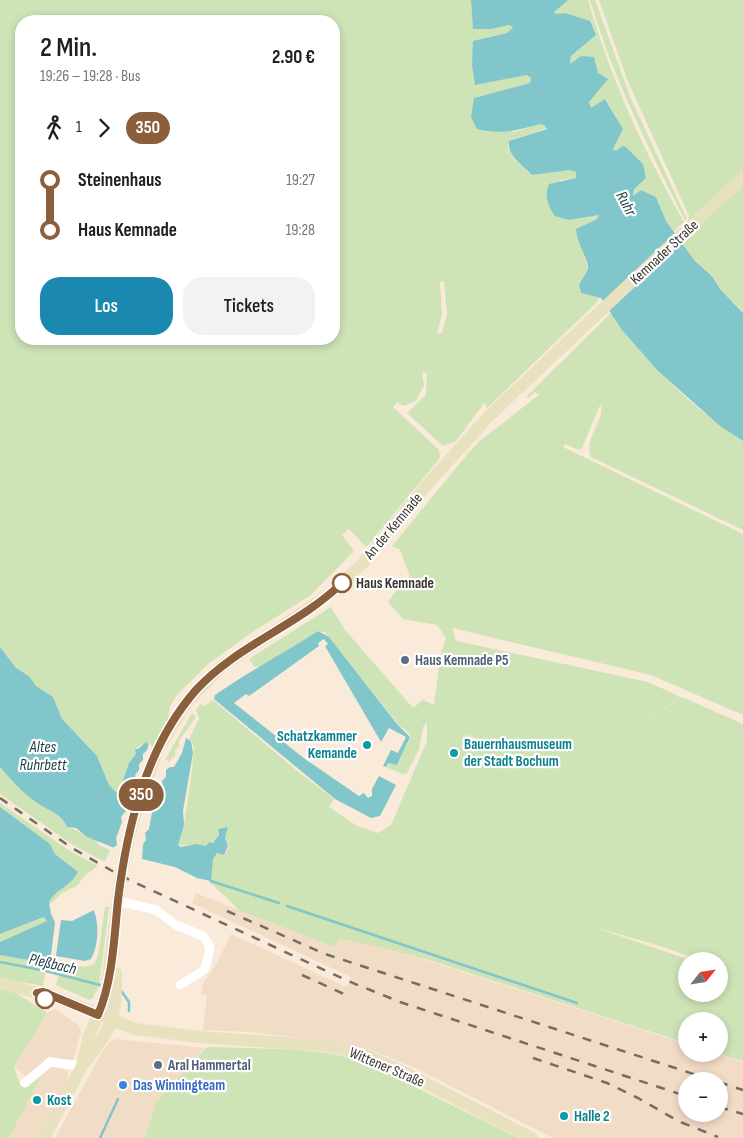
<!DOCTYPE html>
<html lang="de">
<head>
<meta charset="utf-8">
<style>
  body { margin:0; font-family:"Sofia Sans Condensed",sans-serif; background:#f2f2f2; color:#202124; height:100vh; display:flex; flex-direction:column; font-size:19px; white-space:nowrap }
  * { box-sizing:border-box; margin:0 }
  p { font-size:16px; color:#757577 }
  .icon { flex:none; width:28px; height:28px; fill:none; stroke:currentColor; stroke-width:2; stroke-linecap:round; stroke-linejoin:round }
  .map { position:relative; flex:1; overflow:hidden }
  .drawer { position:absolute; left:15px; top:15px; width:325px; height:330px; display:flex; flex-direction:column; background:#fff; border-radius:20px; box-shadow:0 2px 8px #0003 }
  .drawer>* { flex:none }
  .badge { padding:0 10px; border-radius:16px; font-size:18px; line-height:32px }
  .needle { width:32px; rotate:60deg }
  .controls { position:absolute; left:678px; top:952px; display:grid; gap:10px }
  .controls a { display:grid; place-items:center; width:50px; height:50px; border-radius:50%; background:#fff; box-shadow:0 2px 8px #0003; font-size:25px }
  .map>.badge { position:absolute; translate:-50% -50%; box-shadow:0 0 0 2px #fff }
  .legs { display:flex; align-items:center; gap:8px; height:55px; padding:0 25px; font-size:16px }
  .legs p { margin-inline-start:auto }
  .headline { display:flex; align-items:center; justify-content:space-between; height:85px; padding:0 25px }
  h1 { font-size:28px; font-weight:600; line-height:38px }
  .cta { display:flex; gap:10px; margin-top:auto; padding:10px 25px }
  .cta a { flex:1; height:58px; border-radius:20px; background:#1a88af; color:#fff; font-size:20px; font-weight:600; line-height:58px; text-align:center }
  .cta a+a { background:#f2f2f2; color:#202124 }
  ul { padding:0 25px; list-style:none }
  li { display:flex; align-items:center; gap:18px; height:50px; font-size:19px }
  li i { display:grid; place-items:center; width:8px; height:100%; margin:0 6px; background:currentColor }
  li i::after { content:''; width:12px; height:12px; margin:-6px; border:4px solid; border-radius:50%; background:#fff }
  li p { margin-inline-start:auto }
  li:first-child i { background:linear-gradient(#0000 50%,currentColor 0) }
  li:last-child i { background:linear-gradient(currentColor 50%,#0000 0) }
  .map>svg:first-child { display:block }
  .built { fill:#f1dcc6; fill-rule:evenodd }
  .green { fill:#cee3b6; fill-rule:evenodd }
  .water { fill:#81c6ca }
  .pier { fill:#f9eada }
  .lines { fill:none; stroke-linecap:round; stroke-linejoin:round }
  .stream { stroke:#81c6ca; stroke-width:2.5 }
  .street { stroke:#fff; stroke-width:9 }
  .secondary { stroke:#e8e1bf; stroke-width:12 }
  .rail { stroke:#756c63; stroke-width:2.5; stroke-dasharray:9 9; stroke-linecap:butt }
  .line-1-casing { stroke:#fff; stroke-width:11 }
  .line-1 { stroke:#8b5e3c; stroke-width:8 }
  .stop-1-dot { fill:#fff; stroke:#8b5e3c; stroke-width:2.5 }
  .service-dot { fill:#5c6f8a; stroke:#fff; stroke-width:2 }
  .culture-dot { fill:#0f9aa8; stroke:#fff; stroke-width:2 }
  .shop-dot { fill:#3f7fe0; stroke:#fff; stroke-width:2 }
  .labels { text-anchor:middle; stroke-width:4.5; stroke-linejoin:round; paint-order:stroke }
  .street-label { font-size:15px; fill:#3c3630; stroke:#fff }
  .stop-label { font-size:15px; font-weight:bold; fill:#3c3630; stroke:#fff; text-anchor:start }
  .service-label { font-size:15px; font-weight:bold; fill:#4e5e75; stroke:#fff; text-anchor:start }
  .culture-label { font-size:15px; font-weight:bold; fill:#0d838f; stroke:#fff; text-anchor:start }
  .shop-label { font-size:15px; font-weight:bold; fill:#366cbe; stroke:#fff; text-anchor:start }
  .water-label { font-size:16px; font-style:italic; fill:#1a3c3e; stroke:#fff }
</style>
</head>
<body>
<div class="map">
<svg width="743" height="1138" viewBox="0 0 743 1138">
  <rect width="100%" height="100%" fill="#f9eada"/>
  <!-- built -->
  <g class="built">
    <path d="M196,893L334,947L338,939L371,945L432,962L686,1044V1054H717L743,1062V1138H553L413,1067L369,1049L328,1041L249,1032L203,1030L207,995L201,994L203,984L217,963L231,934L346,987L351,977L192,903ZM686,1081H719V1114H686Z"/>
    <polygon points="55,1009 78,1025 81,1031 73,1061 49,1056 26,1077 14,1066 47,1013"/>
    <polygon points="116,1039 205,1048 156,1102 145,1138 55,1138 100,1056 109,1042"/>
    <polygon points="47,1066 57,1066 68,1072 67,1083 37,1138 9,1138"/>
  </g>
  <!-- green -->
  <g class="green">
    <path d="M0,0H471L473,29H491L510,25L513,27L507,33L488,37L475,85L527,75L531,78L530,83L474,98L514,132L541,124L547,128L509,141L508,149L514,159L532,175L570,170L576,172L577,178L560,180L569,220L599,215L597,219L576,230C577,240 588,263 587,268C586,278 575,282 581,293L600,298L595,304L486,409L485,402L455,442L443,446L407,413L426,395L427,373L422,372L424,385L416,401L403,406L397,402L393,407L439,450L440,458L369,544L366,547L349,529L342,535L354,551L311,595L251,633L208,664L177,695L170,706L168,721L121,852L112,849L115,847L147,744L144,743L135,749L137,754L129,763L120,789L116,792L109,785L97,756L62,719L53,697L36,686L29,676L16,668L0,647ZM21,21H334V339H21ZM444,281L447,314L442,333L437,334L442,314L440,282Z"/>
    <path d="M568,0H588C610,77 644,152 684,222L673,232L666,221L656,197L641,190L633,196L634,189L646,178L643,164L626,147L622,146L616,151L613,149C627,126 617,120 606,99L591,108L589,102L607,79L598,73L594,58L570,64L571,56L596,35C583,21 576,15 557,14L554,11Z"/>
    <path d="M590,0H595L631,99L687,219L685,220C649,149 613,77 590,0Z"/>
    <polygon points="599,0 743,0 743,312 720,289 714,277 693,259 683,245 689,216 627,79"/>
    <path d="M611,313C646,363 692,408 743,441V530L591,457C583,439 605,422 601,405L599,407L582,448L579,450L565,444L563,447L743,534V715L651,675L452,628L456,641L648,682L681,697L618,741L682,697L743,724V1061L719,1054V1021H686V1043L432,961L371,945L339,939L334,947L239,910L210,882L213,859L217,853L225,855L229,846L225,838L228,827L218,829C219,835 218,839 213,843L209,842L206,846L178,845L184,825L192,770L194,747L192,741L189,739L199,719L196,710L200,704L205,706L213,700L296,770L334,799L329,807L357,826L378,833L391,825L427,741V723L423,727L419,749L407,773L402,774L386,767L389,763L397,765L411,737L409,733L398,724L325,632L318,631L260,667H255L249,659L331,607L345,630L413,708L423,700L434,705L441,652L446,638L437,625L403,619L388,602L400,585L410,576L400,550L392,546L470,451L481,440L539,395L535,392L528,398L526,397ZM464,734L506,749L482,750ZM588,925L663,947L702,961H719V967L725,970L727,996L724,973L719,971V994H686V961H693Z"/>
    <polygon points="192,713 196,717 179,741 179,747 175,750 175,756 170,760 170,767 168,768 141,857 142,860 136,858 165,760"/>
    <path d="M0,767C11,780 23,793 37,803C49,811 61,813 67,827C77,829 83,836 94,839L100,846L110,850L105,862L73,845L0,794Z"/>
    <path d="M0,803L70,851L98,866L84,876L78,885L62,893L50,904L49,902C58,887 69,888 77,872L55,854L50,844L0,807Z"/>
    <polygon points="105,907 109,907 99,986 93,998 89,1000 56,985 62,964 85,967 94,964 98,956"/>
    <polygon points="45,917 47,922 0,942 0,934"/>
    <polygon points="0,955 39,962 39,971 45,973 43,986 0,978"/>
    <polygon points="0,987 19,995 47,1013 14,1066 20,1085 27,1082 45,1069 9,1138 0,1138"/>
    <polygon points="207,1047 288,1049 327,1053 363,1061 518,1138 145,1138 156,1102"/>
  </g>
  <!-- water -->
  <g class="water">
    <path d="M471,0H568L554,12L557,14L565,13L590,21L596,35L571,56L570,64L581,56L594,57L598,73L608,79L589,102L591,108L605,99L623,129L613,149L616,151L622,146L626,147L643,164L646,178L634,189L633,196L641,190L656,197L666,221L694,260L713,277L720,289L743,313V441L720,426L658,371L622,330L601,298L581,293L579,285C581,280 587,273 588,267C588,260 576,241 576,229L597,219L599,215L569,220L555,216C548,206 544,196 549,184L576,178V172L570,170L532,175C522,164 507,157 509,141L547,129L545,126L541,124C519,130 500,135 477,129L471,117L474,98L530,83L531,78L527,75L475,85L472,66L473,41L507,33L513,27L509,25L491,29H473Z"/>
    <path d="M318,631L329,637L397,724L410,737L397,765L388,763L386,767L383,766L391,750L398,753L406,737L389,728L381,742L325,646L328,644L324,639L318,643L319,646L249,696L246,694L234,703L305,759L359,796L364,793L368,798L372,796V789L379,776L396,785L380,816L371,818L335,799L214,699L215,695C248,672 284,653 318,631Z"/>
    <path d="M0,647L16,668L29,676L36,686L53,697L62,719L97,756L109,785L116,792L120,789L129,763L136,754L135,749H138L146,742L170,767H174L182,753L186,738L191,741L193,753L183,811L184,825L178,845L181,847L197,844L206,846L209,842L213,843L219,835L218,829L228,827L225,838L228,846L224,855L217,853L213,859L211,881L197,878L175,867L142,859L87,837L76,828L67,827C61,813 49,811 37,803C23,793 11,780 0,767Z"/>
    <path d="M0,807L50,844L55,854L78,872C69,888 58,887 49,902L51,914L55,922L49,972L40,969L39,962L0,955V942L47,921L44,917L0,934Z"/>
    <path d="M94,910C99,926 99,944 91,959L85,961L56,956L61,920L72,921Z"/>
  </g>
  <!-- pier -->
  <polygon class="pier" points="149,743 170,763 170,767 166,770 166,777 162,781 163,787 158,791 159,797 154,801 155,807 152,812 149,829 145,833 146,840 143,844 142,860 112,849 117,845 116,838 122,822 121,817 126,811 124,806 129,801 128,795 132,791 131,785 136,780 135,775 139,770 139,764 143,760 143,754 147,750"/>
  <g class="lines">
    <!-- stream -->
    <g class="stream">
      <polyline points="211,881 279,903"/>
      <polyline points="287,906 577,1003"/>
      <polyline points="0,962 41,970"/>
      <polyline points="46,971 100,985"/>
      <polyline points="122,992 129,1002 129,1011"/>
      <polyline points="100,1138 118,1099"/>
    </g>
    <!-- street -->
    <g class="street">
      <polyline points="118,901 156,910 176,925 203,936 208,943 210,948 206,966 203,971 180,985"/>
      <polyline points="25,1083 50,1062 82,1066"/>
    </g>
    <!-- secondary -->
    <g class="secondary">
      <polyline points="0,983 37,993 43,992 135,1029 200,1037 327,1046 366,1055 400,1070 532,1138"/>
      <path d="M86,1061C113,1026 117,1017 116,973"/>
      <polyline points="44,1138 82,1066 89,1036 105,999 121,876 132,824 157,751 186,703 222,666 330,594 364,562 425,487 489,416 743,177"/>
    </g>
    <!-- rail -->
    <g class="rail">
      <polyline points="0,798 72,848 121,876 348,981 400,1002 686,1096"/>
      <polyline points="227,911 325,954 715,1081"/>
      <polyline points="302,975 344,994"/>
      <polyline points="533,1058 607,1083 638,1098 678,1121 718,1137"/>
      <polyline points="719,1082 743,1090"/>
      <polyline points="719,1107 743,1114"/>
    </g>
  </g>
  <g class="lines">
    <defs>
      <path id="line-1" d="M45,999L37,993L43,992L98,1015C113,979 114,938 118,900C127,827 146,747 196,690C237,645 299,625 342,583"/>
    </defs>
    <!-- line-1 casing -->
    <use href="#line-1" class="line-1-casing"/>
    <!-- line-1 -->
    <use href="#line-1" class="line-1"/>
  </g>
  <!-- markers -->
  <g class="stop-1-dot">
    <circle cx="342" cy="583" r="9"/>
    <circle cx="45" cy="999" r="9"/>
  </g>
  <g class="service-dot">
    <circle cx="405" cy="660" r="5"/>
    <circle cx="158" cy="1065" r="5"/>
  </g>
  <g class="culture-dot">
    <circle cx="367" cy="745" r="5"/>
    <circle cx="454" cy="753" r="5"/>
    <circle cx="37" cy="1100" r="5"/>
    <circle cx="564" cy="1116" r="5"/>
  </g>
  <circle class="shop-dot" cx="123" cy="1085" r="5"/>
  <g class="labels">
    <!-- street labels -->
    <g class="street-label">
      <text transform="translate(664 252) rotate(-43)" y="5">Kemnader Straße</text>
      <text transform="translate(393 526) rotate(-50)" y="5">An der Kemnade</text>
      <text transform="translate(387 1067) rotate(23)" y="5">Wittener Straße</text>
    </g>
    <!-- stop labels -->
    <g class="stop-label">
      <text x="356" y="588">Haus Kemnade</text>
    </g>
    <!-- service labels -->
    <g class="service-label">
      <text x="415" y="665">Haus Kemnade P5</text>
      <text x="168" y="1070">Aral Hammertal</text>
    </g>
    <!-- culture labels -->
    <g class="culture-label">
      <text x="357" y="741" text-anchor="end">Schatzkammer<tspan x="357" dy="17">Kemande</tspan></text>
      <text x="464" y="749">Bauernhausmuseum<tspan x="464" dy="17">der Stadt Bochum</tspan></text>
      <text x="47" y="1105">Kost</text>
      <text x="574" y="1121">Halle 2</text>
    </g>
    <!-- shop labels -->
    <g class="shop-label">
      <text x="133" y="1090">Das Winningteam</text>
    </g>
    <!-- water labels -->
    <g class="water-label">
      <text transform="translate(627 203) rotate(62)" y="6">Ruhr</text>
      <text x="43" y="752">Altes<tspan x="43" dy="18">Ruhrbett</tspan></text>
      <text transform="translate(53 963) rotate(13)" y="6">Pleßbach</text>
    </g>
  </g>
</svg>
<div class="controls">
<a><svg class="needle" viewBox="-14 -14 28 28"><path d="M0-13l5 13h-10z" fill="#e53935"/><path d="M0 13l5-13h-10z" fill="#757577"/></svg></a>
<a>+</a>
<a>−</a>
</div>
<b class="badge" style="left:141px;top:795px;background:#8b5e3c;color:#fff">350</b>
<section class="drawer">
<div class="headline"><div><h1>2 Min.</h1><p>19:26 – 19:28 · Bus</p></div><b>2.90 €</b></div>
<div class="legs"><svg class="icon" aria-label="walk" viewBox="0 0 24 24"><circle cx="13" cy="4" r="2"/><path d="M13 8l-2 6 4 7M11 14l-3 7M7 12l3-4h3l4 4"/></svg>1<svg class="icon" aria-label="forward" viewBox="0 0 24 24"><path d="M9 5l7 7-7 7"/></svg><b class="badge" style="background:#8b5e3c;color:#fff">350</b></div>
<ul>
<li><i style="color:#8b5e3c"></i><b>Steinenhaus</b><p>19:27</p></li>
<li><i style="color:#8b5e3c"></i><b>Haus Kemnade</b><p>19:28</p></li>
</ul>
<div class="cta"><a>Los</a><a>Tickets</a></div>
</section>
</div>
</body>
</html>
